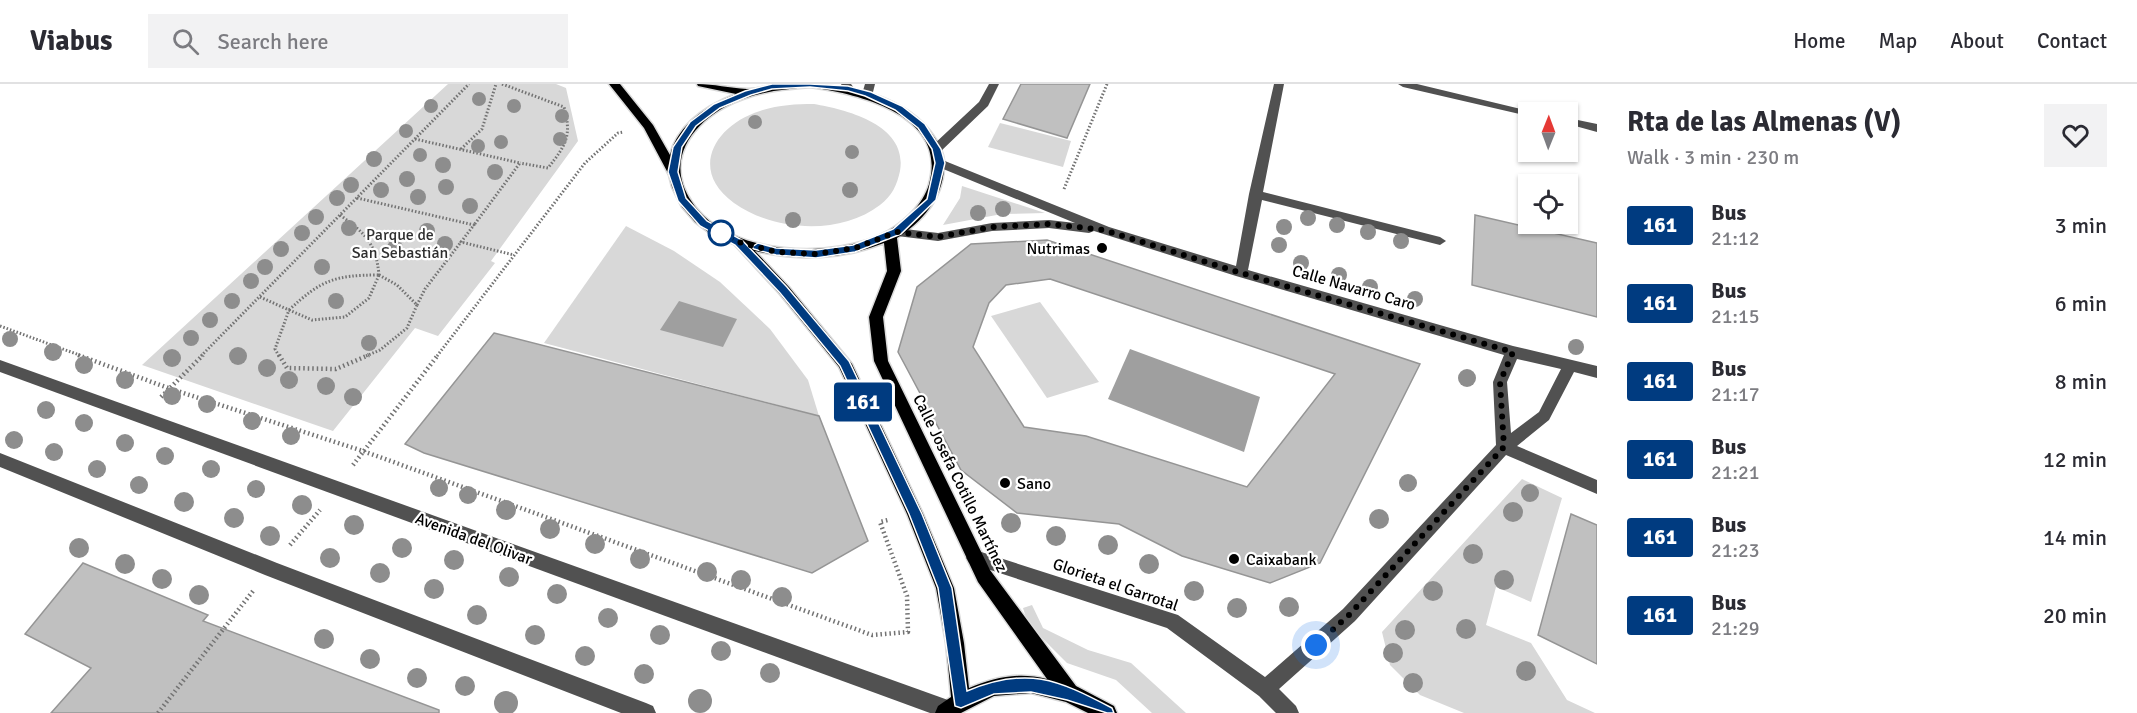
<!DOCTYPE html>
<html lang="en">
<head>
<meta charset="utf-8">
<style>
  body { margin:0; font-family:Signika,sans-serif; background:#f2f2f3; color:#2b2b33; height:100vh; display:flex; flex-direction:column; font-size:22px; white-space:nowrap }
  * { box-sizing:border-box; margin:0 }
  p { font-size:20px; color:#7c7c81 }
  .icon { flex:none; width:33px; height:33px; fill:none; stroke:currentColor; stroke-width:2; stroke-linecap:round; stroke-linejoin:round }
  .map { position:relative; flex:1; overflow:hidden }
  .side { display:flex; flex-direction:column; background:#fff; width:540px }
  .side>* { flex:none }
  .badge { padding:0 12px; border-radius:4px; font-size:21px; line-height:39px }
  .needle { width:39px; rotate:1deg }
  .controls { position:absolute; left:1518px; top:18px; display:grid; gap:12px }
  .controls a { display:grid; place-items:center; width:60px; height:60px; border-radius:0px; background:#fff; box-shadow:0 2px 4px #0004; font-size:30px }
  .you { position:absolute; width:30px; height:30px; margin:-15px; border:4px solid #fff; border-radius:50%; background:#1a73e8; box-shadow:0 0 0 9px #1a73e833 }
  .map>.badge { position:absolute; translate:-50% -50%; box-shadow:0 0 0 3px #fff }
  .round { display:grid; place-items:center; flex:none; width:63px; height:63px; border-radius:0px; background:#f2f2f3 }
  .head { display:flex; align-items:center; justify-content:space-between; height:102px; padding:0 30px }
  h1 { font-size:28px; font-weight:700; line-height:45px }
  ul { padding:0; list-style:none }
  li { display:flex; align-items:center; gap:18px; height:78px; padding:0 30px }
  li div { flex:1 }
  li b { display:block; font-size:22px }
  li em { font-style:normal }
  li .badge { min-width:66px; font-weight:700; text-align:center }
  header { display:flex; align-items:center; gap:36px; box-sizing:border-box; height:84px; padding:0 30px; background:#fff; border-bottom:2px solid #e1e1e2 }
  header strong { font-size:28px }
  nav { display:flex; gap:33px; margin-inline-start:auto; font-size:21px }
  .search { width:420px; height:54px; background:#f2f2f3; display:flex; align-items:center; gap:15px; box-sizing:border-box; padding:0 21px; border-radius:0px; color:#7c7c81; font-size:22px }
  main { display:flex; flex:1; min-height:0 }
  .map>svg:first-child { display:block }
  .green { fill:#d8d8d8 }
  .water { fill:#9f9f9f }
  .building { fill:#c0c0c0; stroke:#959595; stroke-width:1.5; fill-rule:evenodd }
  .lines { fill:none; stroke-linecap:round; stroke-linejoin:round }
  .major-casing { stroke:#dbdbdb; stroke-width:3 }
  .path-far1 { stroke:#737373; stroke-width:3; stroke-dasharray:1.5 2; stroke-linecap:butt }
  .path { stroke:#737373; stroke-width:4.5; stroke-dasharray:1.5 3; stroke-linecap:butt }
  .minor { fill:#515151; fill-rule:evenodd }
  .major { fill:#000; fill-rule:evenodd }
  .tree { fill:#8d8d8d }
  .line { fill:#003b80; stroke:#fff; stroke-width:1.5 }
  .walk { stroke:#000; stroke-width:6; stroke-dasharray:0 10.8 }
  .stop-dot { fill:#fff; stroke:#003b80; stroke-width:3 }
  .poi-dot { fill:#000; stroke:#fff; stroke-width:2 }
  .labels { text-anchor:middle; stroke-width:4.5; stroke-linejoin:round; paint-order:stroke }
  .park-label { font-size:16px; fill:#2f2f2f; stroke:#fff }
  .poi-label { font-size:16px; fill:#000; stroke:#fff; text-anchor:start }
  .street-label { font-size:16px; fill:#000; stroke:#fff }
</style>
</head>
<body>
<header>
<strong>Viabus</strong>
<div class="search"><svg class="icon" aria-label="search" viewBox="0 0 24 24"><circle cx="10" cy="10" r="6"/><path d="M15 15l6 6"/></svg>Search here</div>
<nav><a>Home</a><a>Map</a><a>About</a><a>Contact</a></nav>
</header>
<main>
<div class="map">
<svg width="1597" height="629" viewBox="0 0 1597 629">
  <rect width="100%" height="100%" fill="#fff"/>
  <!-- green -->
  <g class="green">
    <polygon points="448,0 556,0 566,4 578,57 491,177 495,179 438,252 415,244 333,347 142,281"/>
    <path d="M814,20C848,26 908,41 900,87C897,101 892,112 880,121C840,152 773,147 734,119C688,86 715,41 760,27C778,21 795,20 814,20Z"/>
    <polygon points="1000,39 1071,57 1063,83 988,63"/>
    <polygon points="962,102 1045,129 1002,130 943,141 960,114"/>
    <polygon points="626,142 674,167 720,198 770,245 808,296 819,332 544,259"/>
    <polygon points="1040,218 1099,298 1047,314 991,232"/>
    <polygon points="1522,395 1562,414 1531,518 1496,503 1486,541 1531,559 1567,616 1595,629 1464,629 1420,611 1390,581 1382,548"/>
    <polygon points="1032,521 1043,544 1088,566 1131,579 1186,629 1152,629 1116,596 1067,579 1028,540 1023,524"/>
  </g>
  <!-- water -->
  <g class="water">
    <polygon points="679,217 737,235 723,263 660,246"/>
    <polygon points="1130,265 1260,313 1244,368 1108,315"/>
  </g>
  <!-- building -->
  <g class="building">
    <polygon points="1021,0 1090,0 1067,54 1003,35"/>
    <polygon points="1475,131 1597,159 1597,233 1472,201"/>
    <path d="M1047,156L1420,280L1320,479L1270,499L1182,472L1119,440L1017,429L961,386L898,268L917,203L971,160ZM1050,195L1335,290L1247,403L1086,352L1024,343L973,263L989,219L1006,201Z"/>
    <polygon points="494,249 819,332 868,457 812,489 424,369 405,360"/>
    <polygon points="1571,430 1597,441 1597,580 1538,551"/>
    <polygon points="83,479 208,531 203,537 439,626 439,629 51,629 91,584 25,550"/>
  </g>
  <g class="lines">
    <defs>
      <path id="major" d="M609,0H620L653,41L670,71C678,40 708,21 736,10L698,2L697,0C714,0 729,4 747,5C757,6 768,1 778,0C830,0 885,2 924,40C935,52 946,68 944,85C942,115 922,138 897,154L901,187L883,233L888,277L990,486L1076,602L1114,622L1117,629H1088L1066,618L1031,609L994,612L961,629H935L938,622L951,613L946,559L936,504L907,430L839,283L779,209L734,160L711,150L695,138L682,123L672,103L669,91L644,44ZM810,3C858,10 945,30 930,96C926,117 907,136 888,147C836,176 728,173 692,118C660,72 700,30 743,15C765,7 787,5 810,3ZM884,159L887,187L869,233L874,277L978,498L1047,595C1019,588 995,593 969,604L964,559L954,504L923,430L852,280L789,203L755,167C800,177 841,176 884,159Z"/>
    </defs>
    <!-- major casing -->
    <use href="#major" class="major-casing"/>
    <!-- path-far1 -->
    <g class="path-far1">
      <path d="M502,0L564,23C572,52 566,61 548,84L520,79"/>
      <polyline points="415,55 520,79 474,141"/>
      <polyline points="461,65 482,45 496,0"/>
      <polyline points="1064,105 1107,0"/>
      <polyline points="357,114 474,141 461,158 514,171"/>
      <path d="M340,131C365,149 376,159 379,191"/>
      <polyline points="260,213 289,226"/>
      <polyline points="417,221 425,205 461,158"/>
      <polyline points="289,226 312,236 345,233 369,214 379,191"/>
      <path d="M289,226C321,196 335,191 379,191"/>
      <polyline points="0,242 82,272"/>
      <polyline points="201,272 469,0"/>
      <polyline points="279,272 275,265 289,226"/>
      <polyline points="366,272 380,266 407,244 417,221 397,201 379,191"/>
      <polyline points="437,272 585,79 618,49 623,48"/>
    </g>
    <!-- path -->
    <g class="path">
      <polyline points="78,271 171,305 363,367 872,551 908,548 907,512 880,438 888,436"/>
      <polyline points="279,271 287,284 336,285 369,271"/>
      <polyline points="161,313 203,271"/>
      <polyline points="353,381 438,271"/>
      <polyline points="290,461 320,426"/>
      <polyline points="158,629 253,507"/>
    </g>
    <!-- minor -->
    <g class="minor">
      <polygon points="841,0 851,0 854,4 848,7 844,6"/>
      <polygon points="865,0 875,0 872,12 864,12 862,10"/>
      <polygon points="989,0 999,0 988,22 940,68 932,68 932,62 979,18"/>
      <path d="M1274,0H1284L1263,108L1440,153L1446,157L1440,161L1262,116L1248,186L1513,262L1597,282V294L1574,288L1549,336L1517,362L1597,396V410L1506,371L1355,537L1279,605L1296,622L1299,629H1276L1259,612L1167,544L969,479L966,474L969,469L975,466L1178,531L1265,593L1343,525L1496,361L1493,298L1504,271L1236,192L1094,147L1089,149L1049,144L992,147L938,157L897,152L891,148L897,144L938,149L992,139L1049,136L1075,139L936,82L934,79L940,75L1109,143L1236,182L1249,110ZM1517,275L1561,285L1539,328L1511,349L1507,298Z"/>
      <polygon points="1398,0 1417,0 1533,28 1528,28 1528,32 1403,3"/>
      <polygon points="1568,34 1597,40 1597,48 1568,40"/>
      <polygon points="0,276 948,616 955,619 958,626 956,629 930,629 0,288"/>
      <polygon points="0,369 277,479 646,619 653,622 656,629 621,629 265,491 0,383"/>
    </g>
    <!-- major -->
    <use href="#major" class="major"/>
  </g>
  <!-- trees -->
  <g class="tree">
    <circle cx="479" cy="15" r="7"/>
    <circle cx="431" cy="22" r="7"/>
    <circle cx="514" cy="22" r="7"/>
    <circle cx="562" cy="32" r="7"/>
    <circle cx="755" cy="38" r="7"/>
    <circle cx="406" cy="47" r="7"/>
    <circle cx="560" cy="55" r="7"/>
    <circle cx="501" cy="58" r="7"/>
    <circle cx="478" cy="62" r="7"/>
    <circle cx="852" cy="68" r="7"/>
    <circle cx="420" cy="71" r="7"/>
    <circle cx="374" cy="75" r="8"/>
    <circle cx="443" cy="81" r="8"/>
    <circle cx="495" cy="88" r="8"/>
    <circle cx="407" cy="95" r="8"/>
    <circle cx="351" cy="101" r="8"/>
    <circle cx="446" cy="103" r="8"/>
    <circle cx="381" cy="106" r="8"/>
    <circle cx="850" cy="106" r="8"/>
    <circle cx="418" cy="113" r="8"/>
    <circle cx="337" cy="114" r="8"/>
    <circle cx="470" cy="122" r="8"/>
    <circle cx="1003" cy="125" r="8"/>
    <circle cx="978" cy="129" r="8"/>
    <circle cx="316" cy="133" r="8"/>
    <circle cx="1308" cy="134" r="8"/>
    <circle cx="793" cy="136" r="8"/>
    <circle cx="1337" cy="141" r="8"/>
    <circle cx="1284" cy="143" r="8"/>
    <circle cx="349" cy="144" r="8"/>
    <circle cx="427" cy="147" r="8"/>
    <circle cx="1368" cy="148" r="8"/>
    <circle cx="302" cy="149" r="8"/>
    <circle cx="1401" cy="157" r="8"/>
    <circle cx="445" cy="160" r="8"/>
    <circle cx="1279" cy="161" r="8"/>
    <circle cx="395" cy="164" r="8"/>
    <circle cx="281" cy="165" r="8"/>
    <circle cx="1301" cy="179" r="8"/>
    <circle cx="265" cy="183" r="8"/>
    <circle cx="322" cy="183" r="8"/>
    <circle cx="1339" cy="191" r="8"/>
    <circle cx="251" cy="197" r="8"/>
    <circle cx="1370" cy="203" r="8"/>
    <circle cx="1415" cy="215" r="8"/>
    <circle cx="232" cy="217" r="8"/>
    <circle cx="336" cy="217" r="8"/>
    <circle cx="210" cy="236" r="8"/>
    <circle cx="191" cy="254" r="8"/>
    <circle cx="10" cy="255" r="8"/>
    <circle cx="369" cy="259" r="8"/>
    <circle cx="1576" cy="263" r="8"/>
    <circle cx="53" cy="268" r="9"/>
    <circle cx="238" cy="272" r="9"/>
    <circle cx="172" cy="274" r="9"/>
    <circle cx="84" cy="281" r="9"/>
    <circle cx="267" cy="284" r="9"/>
    <circle cx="1467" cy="294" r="9"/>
    <circle cx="125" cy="296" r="9"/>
    <circle cx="289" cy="296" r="9"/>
    <circle cx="326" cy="302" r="9"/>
    <circle cx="172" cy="312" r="9"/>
    <circle cx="353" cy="313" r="9"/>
    <circle cx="207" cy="320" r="9"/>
    <circle cx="46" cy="326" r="9"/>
    <circle cx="252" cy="337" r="9"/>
    <circle cx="84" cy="339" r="9"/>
    <circle cx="291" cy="352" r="9"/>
    <circle cx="14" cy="356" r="9"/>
    <circle cx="125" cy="359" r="9"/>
    <circle cx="54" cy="368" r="9"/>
    <circle cx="165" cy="372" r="9"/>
    <circle cx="97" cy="385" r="9"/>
    <circle cx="211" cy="385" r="9"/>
    <circle cx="1408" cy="399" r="9"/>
    <circle cx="139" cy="401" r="9"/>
    <circle cx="439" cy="404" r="9"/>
    <circle cx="256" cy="405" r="9"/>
    <circle cx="1530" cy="409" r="9"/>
    <circle cx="468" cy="411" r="9"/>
    <circle cx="184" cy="418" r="10"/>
    <circle cx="302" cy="421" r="10"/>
    <circle cx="506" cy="426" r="10"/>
    <circle cx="1513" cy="428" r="10"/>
    <circle cx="234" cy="434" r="10"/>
    <circle cx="1379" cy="435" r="10"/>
    <circle cx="1011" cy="439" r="10"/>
    <circle cx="354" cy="441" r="10"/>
    <circle cx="550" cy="445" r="10"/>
    <circle cx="270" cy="452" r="10"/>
    <circle cx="1056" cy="452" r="10"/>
    <circle cx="595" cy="460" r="10"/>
    <circle cx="1108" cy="461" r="10"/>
    <circle cx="79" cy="464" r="10"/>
    <circle cx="402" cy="464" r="10"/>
    <circle cx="1473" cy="470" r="10"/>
    <circle cx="330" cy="474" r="10"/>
    <circle cx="640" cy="475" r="10"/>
    <circle cx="454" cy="476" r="10"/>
    <circle cx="125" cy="480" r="10"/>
    <circle cx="1149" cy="480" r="10"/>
    <circle cx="707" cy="488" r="10"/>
    <circle cx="380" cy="489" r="10"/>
    <circle cx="509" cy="493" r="10"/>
    <circle cx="162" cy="495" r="10"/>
    <circle cx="741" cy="496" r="10"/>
    <circle cx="1504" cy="496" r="10"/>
    <circle cx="434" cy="505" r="10"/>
    <circle cx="1194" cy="507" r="10"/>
    <circle cx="1433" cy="507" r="10"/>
    <circle cx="557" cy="510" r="10"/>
    <circle cx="199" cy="511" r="10"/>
    <circle cx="782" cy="513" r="10"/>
    <circle cx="1289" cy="523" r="10"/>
    <circle cx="1237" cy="524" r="10"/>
    <circle cx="477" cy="531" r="10"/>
    <circle cx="608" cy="534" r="10"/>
    <circle cx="1466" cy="545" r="10"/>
    <circle cx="1405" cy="546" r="10"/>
    <circle cx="535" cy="551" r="10"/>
    <circle cx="660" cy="551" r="10"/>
    <circle cx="324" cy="555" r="10"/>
    <circle cx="721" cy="567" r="10"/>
    <circle cx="1393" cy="569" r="10"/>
    <circle cx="585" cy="572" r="10"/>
    <circle cx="370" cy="575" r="10"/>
    <circle cx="1526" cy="587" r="10"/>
    <circle cx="770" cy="589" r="10"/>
    <circle cx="644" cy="590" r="10"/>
    <circle cx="417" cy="594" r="10"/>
    <circle cx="1413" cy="599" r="10"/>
    <circle cx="465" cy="602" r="10"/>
    <circle cx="700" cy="617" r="12"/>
    <circle cx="506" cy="619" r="12"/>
  </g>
  <!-- line -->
  <path class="line" d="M772,0H810L848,2L871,8L902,22L925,40L941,65L945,79L936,116L901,150L855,168L816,174L776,171L754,165L752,163L758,159L776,164L816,166L853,161L893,145L927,115L935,79L932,65L918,44L895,26L865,12L848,7L810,3L772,5L751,11L720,24L696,42L682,63L678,88L686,114L707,137L742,156L787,203L849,277L922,430L952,504L967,607C1027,582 1057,595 1112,624L1114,629H1107L1067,616L1031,608L994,610L961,624L955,622L938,504L909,430L840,282L780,209L735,161L700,142L678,117L668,88L673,63L690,38L714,20L745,7Z"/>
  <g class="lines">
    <!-- walk -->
    <polyline class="walk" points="721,149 739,158 776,168 816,170 855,164 897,148 938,153 992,143 1049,140 1104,146 1241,189 1513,268 1500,298 1504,363 1349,531 1316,561"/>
  </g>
  <!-- markers -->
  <circle class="stop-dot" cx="721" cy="149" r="12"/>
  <g class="poi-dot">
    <circle cx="1102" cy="164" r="6"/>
    <circle cx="1005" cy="399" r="6"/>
    <circle cx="1234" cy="475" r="6"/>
  </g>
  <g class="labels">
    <!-- park labels -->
    <g class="park-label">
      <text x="400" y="156">Parque de<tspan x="400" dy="18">San Sebastián</tspan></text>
    </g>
    <!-- poi labels -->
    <g class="poi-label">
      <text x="1090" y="170" text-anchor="end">Nutrimas</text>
      <text x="1017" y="405">Sano</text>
      <text x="1246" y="481">Caixabank</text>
    </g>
    <!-- street labels -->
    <g class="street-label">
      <text transform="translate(1354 203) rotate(16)" y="6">Calle Navarro Caro</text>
      <text transform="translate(961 399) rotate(64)" y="6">Calle Josefa Cotillo Martínez</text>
      <text transform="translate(474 454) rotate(20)" y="6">Avenida del Olivar</text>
      <text transform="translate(1116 500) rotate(19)" y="6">Glorieta el Garrotal</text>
    </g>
  </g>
</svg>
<div class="controls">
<a><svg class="needle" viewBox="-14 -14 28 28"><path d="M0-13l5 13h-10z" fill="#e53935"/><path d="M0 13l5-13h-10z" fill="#7c7c81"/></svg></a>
<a><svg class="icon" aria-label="locate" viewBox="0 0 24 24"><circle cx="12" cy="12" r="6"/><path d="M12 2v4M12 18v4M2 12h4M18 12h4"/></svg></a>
</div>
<div class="you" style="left:1316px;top:561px"></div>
<b class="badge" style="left:863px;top:318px;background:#003b80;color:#fff">161</b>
</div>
<section class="side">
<div class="head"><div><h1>Rta de las Almenas (V)</h1><p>Walk · 3 min · 230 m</p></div><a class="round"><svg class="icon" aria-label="heart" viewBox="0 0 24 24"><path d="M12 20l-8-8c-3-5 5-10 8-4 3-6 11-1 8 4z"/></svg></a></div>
<ul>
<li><span class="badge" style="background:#003b80;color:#fff">161</span><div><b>Bus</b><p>21:12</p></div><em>3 min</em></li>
<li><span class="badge" style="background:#003b80;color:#fff">161</span><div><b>Bus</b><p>21:15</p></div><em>6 min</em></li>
<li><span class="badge" style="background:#003b80;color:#fff">161</span><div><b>Bus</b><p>21:17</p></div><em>8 min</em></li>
<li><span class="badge" style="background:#003b80;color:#fff">161</span><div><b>Bus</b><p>21:21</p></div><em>12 min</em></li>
<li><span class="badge" style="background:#003b80;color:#fff">161</span><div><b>Bus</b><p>21:23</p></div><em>14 min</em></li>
<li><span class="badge" style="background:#003b80;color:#fff">161</span><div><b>Bus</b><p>21:29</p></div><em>20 min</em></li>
</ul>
</section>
</main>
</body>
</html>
